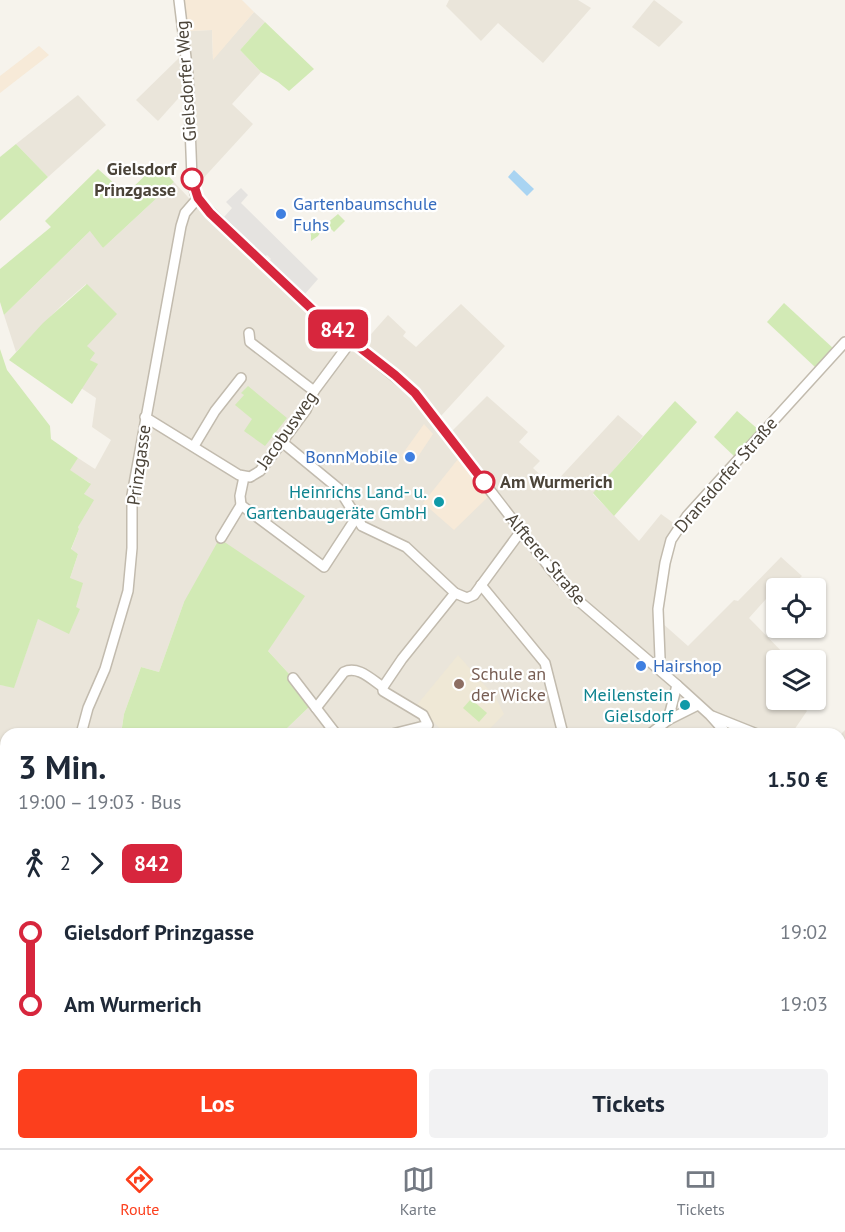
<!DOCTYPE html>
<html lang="de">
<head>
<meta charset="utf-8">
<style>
  body { margin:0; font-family:"PT Sans",sans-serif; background:#f2f2f3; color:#1f2937; height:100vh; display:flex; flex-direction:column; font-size:22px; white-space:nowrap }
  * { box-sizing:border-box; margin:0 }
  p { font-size:20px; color:#747a83 }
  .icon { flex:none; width:33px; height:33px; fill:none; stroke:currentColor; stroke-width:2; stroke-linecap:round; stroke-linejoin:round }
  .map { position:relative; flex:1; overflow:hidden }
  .panel { position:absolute; left:0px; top:728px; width:846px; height:422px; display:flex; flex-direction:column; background:#fff; border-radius:18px 18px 0 0; box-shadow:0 2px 4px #0004 }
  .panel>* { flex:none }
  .badge { padding:0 12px; border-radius:9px; font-size:21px; line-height:39px }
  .fabs { position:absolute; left:766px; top:578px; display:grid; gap:12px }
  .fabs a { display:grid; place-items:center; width:60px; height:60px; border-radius:6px; background:#fff; box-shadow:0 2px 4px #0004; font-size:30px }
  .map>.badge { position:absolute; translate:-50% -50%; box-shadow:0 0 0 3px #fff }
  .legs { display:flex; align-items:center; gap:9px; height:66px; padding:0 18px; font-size:20px }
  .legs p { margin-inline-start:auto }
  .head { display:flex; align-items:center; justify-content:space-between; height:102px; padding:0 18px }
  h1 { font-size:33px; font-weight:700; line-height:45px }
  .primary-button { display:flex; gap:12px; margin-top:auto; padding:12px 18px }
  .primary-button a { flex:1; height:69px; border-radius:6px; background:#fc3f1d; color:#fff; font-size:24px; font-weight:700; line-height:69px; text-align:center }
  .primary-button a+a { background:#f2f2f3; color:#1f2937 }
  ul { padding:0 18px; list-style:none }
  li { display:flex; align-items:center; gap:21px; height:72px; font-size:22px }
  li i { display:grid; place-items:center; width:9px; height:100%; margin:0 8px; background:currentColor }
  li i::after { content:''; width:15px; height:15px; margin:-8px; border:4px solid; border-radius:50%; background:#fff }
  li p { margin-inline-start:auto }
  li:first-child i { background:linear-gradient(#0000 50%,currentColor 0) }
  li:last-child i { background:linear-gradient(currentColor 50%,#0000 0) }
  .menu { display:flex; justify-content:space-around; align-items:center; height:84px; border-top:2px solid #e0e1e3; background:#fff; font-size:16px; color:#747a83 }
  .menu a { display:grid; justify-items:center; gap:3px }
  .menu .current { color:#fc3f1d }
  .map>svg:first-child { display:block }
  .residential { fill:#eae5da }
  .commercial { fill:#f7ead8 }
  .education { fill:#efe8d6 }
  .green { fill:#d2eab5 }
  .parking { fill:#e5e3e0 }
  .water { fill:#a9d4f2 }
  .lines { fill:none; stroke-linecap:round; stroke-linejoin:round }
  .minor-casing { stroke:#c2bbae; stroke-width:12 }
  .minor { stroke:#fff; stroke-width:9 }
  .line-1-casing { stroke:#fff; stroke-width:14 }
  .line-1 { stroke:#d7263d; stroke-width:9 }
  .stop-1-dot { fill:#fff; stroke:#d7263d; stroke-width:3 }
  .shop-dot { fill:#3f7fe0; stroke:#fff; stroke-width:2 }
  .culture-dot { fill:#0f9aa8; stroke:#fff; stroke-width:2 }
  .education-dot { fill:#8d6e63; stroke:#fff; stroke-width:2 }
  .labels { text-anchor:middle; stroke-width:4.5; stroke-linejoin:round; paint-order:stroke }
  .street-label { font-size:18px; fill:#4b4439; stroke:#fff }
  .stop-label { font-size:18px; font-weight:bold; fill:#4b4439; stroke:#fff; text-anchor:end }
  .shop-label { font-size:18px; fill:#366cbe; stroke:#fff; text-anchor:start }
  .culture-label { font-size:18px; fill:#0d838f; stroke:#fff; text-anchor:end }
  .education-label { font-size:18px; fill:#785e54; stroke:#fff; text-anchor:start }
</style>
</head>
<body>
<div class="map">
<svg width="845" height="1148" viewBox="0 0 845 1148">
  <rect width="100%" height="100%" fill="#f6f3ec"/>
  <!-- residential -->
  <g class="residential">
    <polygon points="449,0 578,0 591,8 543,63 498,23 481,41 446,6"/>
    <polygon points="654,0 683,22 659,47 632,27"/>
    <polygon points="254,12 265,22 240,50 261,72 232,104 253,124 198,184 195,100 187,31 212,30 213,59"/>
    <polygon points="181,56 184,92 158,121 136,100"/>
    <polygon points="78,95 106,125 48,177 16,144"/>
    <polygon points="174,182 201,211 314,319 357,350 388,315 406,332 403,336 416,347 461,304 505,346 441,416 452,431 487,396 528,432 519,442 540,461 533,468 552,486 618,415 643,436 593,494 639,541 661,514 679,527 668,564 661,622 688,646 734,600 738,601 781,557 802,576 789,588 777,588 777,592 774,590 749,618 790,660 777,660 777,674 774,677 777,680 777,699 796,699 807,711 792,733 282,733 310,706 287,677 290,675 268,651 184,602 159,672 141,667 124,714 121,733 6,734 6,775 0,772 0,685 14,687 38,618 80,609 76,608 70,578 78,554 71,550 79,529 78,527 84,494 90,483 69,470 78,458 95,469 111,440 92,427 96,398 81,388 97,364 90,360 87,346 86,284 62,305 16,352 4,315 91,230 103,248"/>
    <polygon points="845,730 845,873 840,866 840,735"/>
    <polygon points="6,843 6,875 0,872 0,850"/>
    <polygon points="4,897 6,898 6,1143 195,1143 188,1145 189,1148 0,1148 0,902"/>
    <polygon points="840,1077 845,1084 845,1148 700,1148 707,1143 840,1143"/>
    <polygon points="359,1143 402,1143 403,1148 357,1148 356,1144"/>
  </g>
  <!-- commercial -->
  <g class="commercial">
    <polygon points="182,0 242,0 254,12 213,60 212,30 187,31"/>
    <polygon points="39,46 49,55 0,93 0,76"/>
    <polygon points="424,424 433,434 413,464 401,456"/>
    <polygon points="458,459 489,496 454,530 423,503"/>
  </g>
  <!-- education -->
  <polygon class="education" points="458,655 496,698 504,714 486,733 445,733 416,706"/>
  <!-- green -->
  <g class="green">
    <polygon points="265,22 314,69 289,91 278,82 261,72 240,50"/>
    <polygon points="16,144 48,177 0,221 0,157"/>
    <polygon points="157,164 174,182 103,248 90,231 4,315 0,302 0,269 51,227 45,221 98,169 126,194"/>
    <polygon points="338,214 345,221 334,232 326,224"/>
    <polygon points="319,223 325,225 318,236 311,241 311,235 308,228"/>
    <polygon points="87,284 117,314 87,346 95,353 90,360 98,364 72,404 9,360 43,323"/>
    <polygon points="784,303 834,349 816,368 767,322"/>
    <polygon points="0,349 7,370 50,426 51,439 78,458 70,470 91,484 84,494 94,500 78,527 79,529 71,549 78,554 70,578 83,583 76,607 80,609 69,634 38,619 14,688 0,685"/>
    <polygon points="248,386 287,418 265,446 244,431 252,419 235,405 244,395 241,393"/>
    <polygon points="675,401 697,422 614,516 593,493"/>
    <polygon points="737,411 760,431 736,458 714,437"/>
    <polygon points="223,541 305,596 268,651 290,675 288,677 310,706 282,733 121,734 124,714 141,667 159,672 184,602 217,543"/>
    <polygon points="471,699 487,713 479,722 463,708"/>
    <polygon points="0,772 6,775 6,843 0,850"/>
    <polygon points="0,872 6,875 6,898 3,897 0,902"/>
    <polygon points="840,872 845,879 845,932 840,937"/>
    <polygon points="0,1134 6,1135 6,1143 32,1143 35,1148 0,1148"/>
    <polygon points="195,1143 335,1143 338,1148 189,1148 188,1145"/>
    <polygon points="402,1143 538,1143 533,1148 403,1148"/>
    <polygon points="621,1143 677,1143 681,1148 614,1148"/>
  </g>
  <!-- parking -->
  <polygon class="parking" points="241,188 248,195 241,203 318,279 304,295 269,261 271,259 267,255 265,257 224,217 232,208 226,202"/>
  <!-- water -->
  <polygon class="water" points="514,170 534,189 527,196 508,177"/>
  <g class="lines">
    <defs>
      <g id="minor">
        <polyline points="179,0 188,74 192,178 195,193 204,206 317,313 415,393 553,572 580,602 677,685 710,715 727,734"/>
        <polyline points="249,333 250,342 314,391"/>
        <polyline points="145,417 239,475 250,477 260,471 282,442 306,410 314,391 352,340"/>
        <polyline points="282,442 339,489 362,526 406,547 455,593"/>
        <polyline points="194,446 215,411 241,378"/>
        <polyline points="241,505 324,567 356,518"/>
        <polyline points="221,538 241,505 240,496 244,477"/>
        <polyline points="481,585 545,663 563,734"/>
        <polyline points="656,667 660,658 658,609 665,563 671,540 687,516 845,342"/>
        <polyline points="293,678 336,734"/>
        <polyline points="383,687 383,691 423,715 428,725 392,734"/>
        <path d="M316,708L344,672C358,665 372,680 383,687L402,659L455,593L467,598L474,595L521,531"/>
        <polyline points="712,716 757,734"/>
        <polyline points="668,720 677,685"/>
        <polyline points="81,734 88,708 105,669 128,591 132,548 132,495 181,226 185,213 198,198"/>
        <polyline points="650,734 668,720 698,705"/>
        <polyline points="840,748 845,748"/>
        <polyline points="840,866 845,873"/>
        <polyline points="0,1068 6,1055"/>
        <polyline points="840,1139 845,1135"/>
        <polyline points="399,1143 400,1148"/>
        <polyline points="75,1148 81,1143"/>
        <polyline points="825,1148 833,1143"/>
      </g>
    </defs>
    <!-- minor casing -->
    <use href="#minor" class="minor-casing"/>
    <!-- minor -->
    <use href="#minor" class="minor"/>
  </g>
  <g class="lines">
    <defs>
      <polyline id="line-1" points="192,179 198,198 210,213 317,314 395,375 415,393 484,482"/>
    </defs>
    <!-- line-1 casing -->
    <use href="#line-1" class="line-1-casing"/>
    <!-- line-1 -->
    <use href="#line-1" class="line-1"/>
  </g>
  <!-- markers -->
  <g class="stop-1-dot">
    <circle cx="192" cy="179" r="10"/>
    <circle cx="484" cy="482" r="10"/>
  </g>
  <g class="shop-dot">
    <circle cx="281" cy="214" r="6"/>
    <circle cx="410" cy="457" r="6"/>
    <circle cx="641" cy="666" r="6"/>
  </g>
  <g class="culture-dot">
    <circle cx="439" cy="502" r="6"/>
    <circle cx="685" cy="705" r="6"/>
  </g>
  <circle class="education-dot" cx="459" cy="684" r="6"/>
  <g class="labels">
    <!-- street labels -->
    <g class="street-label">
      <text transform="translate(186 81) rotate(-94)" y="6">Gielsdorfer Weg</text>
      <text transform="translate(287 430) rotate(-55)" y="6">Jacobusweg</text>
      <text transform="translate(139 465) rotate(-82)" y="6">Prinzgasse</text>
      <text transform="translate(726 475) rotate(-49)" y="6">Dransdorfer Straße</text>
      <text transform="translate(546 559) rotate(50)" y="6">Alfterer Straße</text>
    </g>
    <!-- stop labels -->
    <g class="stop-label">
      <text x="176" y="175">Gielsdorf<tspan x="176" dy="21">Prinzgasse</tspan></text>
      <text x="500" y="488" text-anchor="start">Am Wurmerich</text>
    </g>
    <!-- shop labels -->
    <g class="shop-label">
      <text x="293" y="210">Gartenbaumschule<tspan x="293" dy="21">Fuhs</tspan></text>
      <text x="398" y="463" text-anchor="end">BonnMobile</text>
      <text x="653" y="672">Hairshop</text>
    </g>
    <!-- culture labels -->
    <g class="culture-label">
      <text x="427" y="498">Heinrichs Land- u.<tspan x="427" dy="21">Gartenbaugeräte GmbH</tspan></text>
      <text x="673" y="701">Meilenstein<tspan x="673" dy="21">Gielsdorf</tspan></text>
    </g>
    <!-- education labels -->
    <g class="education-label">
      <text x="471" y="680">Schule an<tspan x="471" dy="21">der Wicke</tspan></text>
    </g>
  </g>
</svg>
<div class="fabs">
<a><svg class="icon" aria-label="locate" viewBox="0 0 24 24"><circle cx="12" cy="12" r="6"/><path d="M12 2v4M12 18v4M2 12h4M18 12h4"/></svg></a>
<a><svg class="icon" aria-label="layers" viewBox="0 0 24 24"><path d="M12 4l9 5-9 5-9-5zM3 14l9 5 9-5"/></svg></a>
</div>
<b class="badge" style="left:338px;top:329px;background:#d7263d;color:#fff">842</b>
<section class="panel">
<div class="head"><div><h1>3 Min.</h1><p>19:00 – 19:03 · Bus</p></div><b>1.50 €</b></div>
<div class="legs"><svg class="icon" aria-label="walk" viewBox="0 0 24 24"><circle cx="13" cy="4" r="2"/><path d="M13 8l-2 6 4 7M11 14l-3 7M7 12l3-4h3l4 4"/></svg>2<svg class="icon" aria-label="forward" viewBox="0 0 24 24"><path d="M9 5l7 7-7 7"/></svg><b class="badge" style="background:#d7263d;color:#fff">842</b></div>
<ul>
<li><i style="color:#d7263d"></i><b>Gielsdorf Prinzgasse</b><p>19:02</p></li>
<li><i style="color:#d7263d"></i><b>Am Wurmerich</b><p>19:03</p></li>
</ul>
<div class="primary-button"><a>Los</a><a>Tickets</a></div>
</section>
</div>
<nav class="menu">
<a class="current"><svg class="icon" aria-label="directions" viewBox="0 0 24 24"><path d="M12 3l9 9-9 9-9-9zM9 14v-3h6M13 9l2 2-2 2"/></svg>Route</a>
<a><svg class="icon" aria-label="map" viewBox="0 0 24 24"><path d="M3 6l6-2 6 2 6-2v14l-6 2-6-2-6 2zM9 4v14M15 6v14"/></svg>Karte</a>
<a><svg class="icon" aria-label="tickets" viewBox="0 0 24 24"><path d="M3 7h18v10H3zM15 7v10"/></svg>Tickets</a>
</nav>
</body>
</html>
